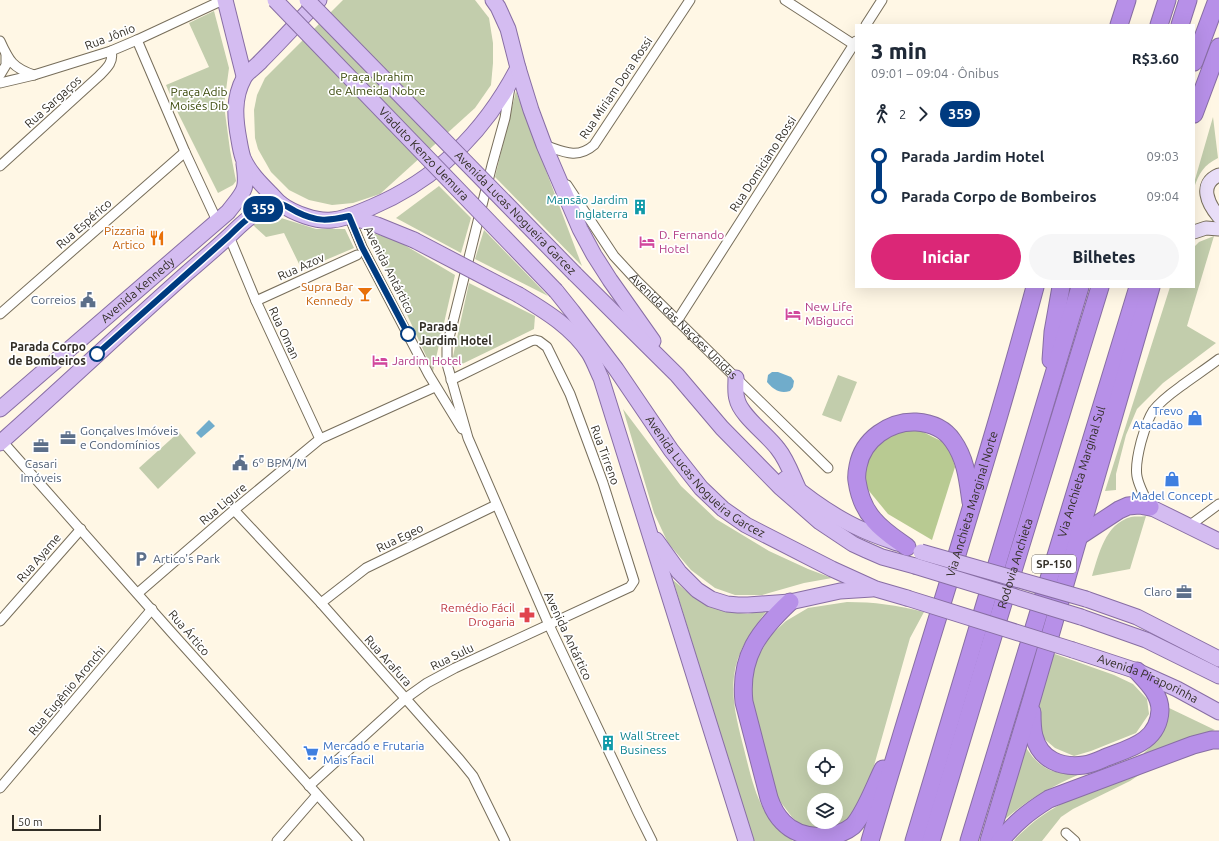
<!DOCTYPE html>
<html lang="pt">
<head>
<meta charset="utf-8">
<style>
  body { margin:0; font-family:Ubuntu,sans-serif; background:#f6f6f7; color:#1f2937; height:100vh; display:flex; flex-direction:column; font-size:15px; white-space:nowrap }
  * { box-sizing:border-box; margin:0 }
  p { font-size:13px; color:#747a83 }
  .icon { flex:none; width:22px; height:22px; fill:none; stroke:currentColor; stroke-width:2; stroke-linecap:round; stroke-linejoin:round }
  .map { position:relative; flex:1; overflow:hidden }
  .drawer { position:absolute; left:855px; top:24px; width:340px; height:264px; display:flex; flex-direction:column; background:#fff; border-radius:0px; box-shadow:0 4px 16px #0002 }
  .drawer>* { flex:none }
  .badge { padding:0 8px; border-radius:13px; font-size:14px; line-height:26px }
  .buttons { position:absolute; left:807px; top:749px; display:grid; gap:8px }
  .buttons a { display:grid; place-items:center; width:36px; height:36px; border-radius:50%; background:#fff; box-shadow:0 4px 16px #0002; font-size:20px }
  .scale { position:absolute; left:12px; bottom:10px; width:89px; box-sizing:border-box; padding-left:4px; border:2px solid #322e26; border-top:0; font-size:11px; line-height:14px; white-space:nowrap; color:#322e26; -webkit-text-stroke:3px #fff; paint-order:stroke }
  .map>.badge { position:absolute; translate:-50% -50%; box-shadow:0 0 0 2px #fff }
  .legs { display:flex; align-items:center; gap:6px; height:44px; padding:0 16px; font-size:13px }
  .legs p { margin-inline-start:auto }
  .overview { display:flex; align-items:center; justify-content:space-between; height:68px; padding:0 16px }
  h1 { font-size:22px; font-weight:800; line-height:30px }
  .button { display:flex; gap:8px; margin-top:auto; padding:8px 16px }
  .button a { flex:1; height:46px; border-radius:24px; background:#db2777; color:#fff; font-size:16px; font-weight:800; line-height:46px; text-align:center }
  .button a+a { background:#f6f6f7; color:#1f2937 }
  ul { padding:0 16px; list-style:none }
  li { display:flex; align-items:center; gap:14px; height:40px; font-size:15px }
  li i { display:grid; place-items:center; width:6px; height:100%; margin:0 5px; background:currentColor }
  li i::after { content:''; width:10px; height:10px; margin:-5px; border:3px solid; border-radius:50%; background:#fff }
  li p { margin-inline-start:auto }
  li:first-child i { background:linear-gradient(#0000 50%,currentColor 0) }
  li:last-child i { background:linear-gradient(currentColor 50%,#0000 0) }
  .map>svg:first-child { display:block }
  .green { fill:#c2cdac; fill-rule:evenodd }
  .forest { fill:#b8ca92 }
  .water { fill:#70accb }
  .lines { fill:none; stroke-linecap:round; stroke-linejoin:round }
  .street-casing { stroke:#776e5b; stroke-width:11 }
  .secondary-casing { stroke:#776e5b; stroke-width:15 }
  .primary-casing { stroke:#886ea4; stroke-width:17 }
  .highway-casing { stroke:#886ea4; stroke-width:19 }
  .street { stroke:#fff; stroke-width:9 }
  .secondary { stroke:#e9def8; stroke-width:13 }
  .primary { stroke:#d4bcf1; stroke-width:15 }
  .highway { stroke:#b790e8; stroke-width:17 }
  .primary-bridge-casing { stroke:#886ea4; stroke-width:17; stroke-linecap:butt }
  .primary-bridge { stroke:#d4bcf1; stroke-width:15 }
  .line-1-casing { stroke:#fff; stroke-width:9 }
  .line-1 { stroke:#003b80; stroke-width:6 }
  .stop-1-dot { fill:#fff; stroke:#003b80; stroke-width:2 }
  .labels { text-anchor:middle; stroke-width:3.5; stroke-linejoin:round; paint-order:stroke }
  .shield { fill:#fff; stroke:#706d67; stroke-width:1 }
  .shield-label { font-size:11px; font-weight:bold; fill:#322e26 }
  .street-label { font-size:12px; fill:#322e26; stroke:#fff }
  .park-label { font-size:12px; fill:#384708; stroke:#fff }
  .culture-label { font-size:12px; fill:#0d838f; stroke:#fff; text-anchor:end }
  .food-label { font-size:12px; fill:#c56008; stroke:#fff; text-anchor:end }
  .hotel-label { font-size:12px; fill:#b23c85; stroke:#fff; text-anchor:start }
  .service-label { font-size:12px; fill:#4e5e75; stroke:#fff; text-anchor:start }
  .stop-label { font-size:12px; font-weight:bold; fill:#322e26; stroke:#fff; text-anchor:start }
  .shop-label { font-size:12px; fill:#366cbe; stroke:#fff; text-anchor:end }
  .health-label { font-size:12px; fill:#be3a42; stroke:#fff; text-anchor:end }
</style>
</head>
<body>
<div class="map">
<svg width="1219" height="841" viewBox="0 0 1219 841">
  <rect width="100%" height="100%" fill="#fff7e5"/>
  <!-- green -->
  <g class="green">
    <polygon points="343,0 475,0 489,18 493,43 493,63 491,85 475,108 380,194 353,203 332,205 309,200 289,190 271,172 258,149 255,138 254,110 257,95 265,78"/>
    <polygon points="214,11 229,68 224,105 230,150 236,181 233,185 218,193 178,113 166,85 209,67 189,23"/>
    <polygon points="516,91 582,266 495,177"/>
    <path d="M1213,117L1218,158C1204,165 1199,173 1194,188V183Z"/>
    <polygon points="439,186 471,218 461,253 396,218"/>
    <polygon points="278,217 316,229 345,229 354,248 302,270 284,233 266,237 253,225 265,219"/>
    <polygon points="484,230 548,296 475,259"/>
    <polygon points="369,232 396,240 455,275 433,371"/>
    <polygon points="1214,236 1187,326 1216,343 1163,383 1137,409 1126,435 1116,474 1116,490 1105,491 1170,287 1194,287 1194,247 1199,242"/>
    <polygon points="469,283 535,316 534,329 460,365 456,365 452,361"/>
    <polygon points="838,375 857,382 841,422 822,415"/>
    <polygon points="623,409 681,486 716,519 769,551 808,569 832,578 804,583 762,595 735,595 715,588 691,570 668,543 654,513"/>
    <polygon points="179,432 196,453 158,489 139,468"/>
    <path d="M1146,516L1130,569L1092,576C1099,554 1105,524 1131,517C1135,516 1141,517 1146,516Z"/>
    <path d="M673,580L685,590L701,600L723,611L748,614L768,609C753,629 737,650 734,676C731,701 738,725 744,749C749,769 754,792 764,810C772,822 782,832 793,841H753Z"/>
    <path d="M847,602C875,602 896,605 924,612L910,638L866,794L845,825L832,832L803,827L792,817L779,800L770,777L752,707L750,681L757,659L770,636L786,621L808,608ZM814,756H836V778H814ZM814,800H836V822H814Z"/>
    <polygon points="1052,653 1114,675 1133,684 1147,699 1149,714 1136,733 1091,751 1074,756 1055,748 1042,737 1037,705"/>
    <path d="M1167,707L1215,730L1143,754C1157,741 1170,728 1167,707Z"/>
    <path d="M1025,746C1040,770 1052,774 1080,774C1051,787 1028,799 1004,820Z"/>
    <path d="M1151,767L1130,781L1073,809L1061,817L1042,841H1014C1018,835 1024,831 1029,826C1064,796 1109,784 1151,767Z"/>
  </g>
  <!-- forest -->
  <polygon class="forest" points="917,429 949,445 955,467 932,540 888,514 865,486 863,471 875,448 893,433"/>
  <!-- water -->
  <g class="water">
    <path d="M772,372H778L791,377L794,381L793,387L790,391C780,394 774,390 767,382L768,375Z"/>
    <polygon points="209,420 215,426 201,438 196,433"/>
  </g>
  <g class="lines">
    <defs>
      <g id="street">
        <polyline points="785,0 856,46"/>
        <polyline points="866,25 882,0"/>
        <polyline points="137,40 185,152 217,221"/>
        <path d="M0,41C9,61 13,68 34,75"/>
        <polyline points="0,75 6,65 6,54"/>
        <polyline points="0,83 34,75 111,51 137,40 223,0"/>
        <polyline points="510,87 505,118 492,165 447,346 447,364 468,438 549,625 638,813 652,841"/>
        <path d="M544,145C562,151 577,160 594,145L690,0"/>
        <path d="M0,166L99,76C107,68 114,62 111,51"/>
        <path id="s1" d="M567,185L614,256L638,282L828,468"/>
        <polyline points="349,216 362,247 429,375 462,429"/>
        <polyline points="229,236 256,301 320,439"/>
        <polyline points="256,301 357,255"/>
        <polyline points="0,314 185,152"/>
        <polyline points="677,321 856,41"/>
        <polyline points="2,441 173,634 359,841"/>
        <path d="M1150,507C1135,479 1133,473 1141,442C1144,432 1147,420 1153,411C1161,400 1173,392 1184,384C1195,376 1207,368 1219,359"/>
        <polyline points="234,510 321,603 460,760 473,776 505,841"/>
        <polyline points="1189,526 1219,504"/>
        <polyline points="138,593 234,510 320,439 435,387"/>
        <polyline points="321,603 366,568 496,505"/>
        <polyline points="0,621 81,529"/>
        <polyline points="309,786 406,698 427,683 455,668 630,587 634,581 603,483 570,394 547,347 539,341 535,340 531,341 451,380"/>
        <polyline points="0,788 152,609"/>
        <polyline points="1066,833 1075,841"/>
        <polyline points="277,841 317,795"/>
      </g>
      <g id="secondary">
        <path d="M1219,175C1198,184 1208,204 1219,217"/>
        <polyline points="1194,232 1206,228 1219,229"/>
      </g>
      <g id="primary">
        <polyline points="225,0 244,76"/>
        <path d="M319,0C300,20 281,41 261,61C256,67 247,72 244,78C233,98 235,119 239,140C240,146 241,152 243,158C249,172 260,183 270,193C274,197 277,201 281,204C293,213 317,222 332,220C346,219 360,212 372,207C438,179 485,131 518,68"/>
        <polyline points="493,0 498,7 508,29 518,68 531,110 544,145 580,229 594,255 610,280 653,341"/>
        <polyline points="349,216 377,225 414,240"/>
        <polyline points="575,274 677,375 722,428 780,487 820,522 853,544 866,550 882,557 915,566"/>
        <path id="s2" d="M556,291L572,311L616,369L671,450L701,488L723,509L746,525L832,569L876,589L907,598"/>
        <path d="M519,295C545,311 572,327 589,353C594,361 597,370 601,378L746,841"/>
        <path d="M736,378C736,385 735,393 737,399C740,415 768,435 778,449C787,460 792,475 798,488"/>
        <path id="s3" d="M0,409L228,212C244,191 248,191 244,164"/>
        <path d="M0,443C63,387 124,329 187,273C201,261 215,249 228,237C246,220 255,209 281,204"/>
        <path d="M785,479C809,499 835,518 863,530C874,535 886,539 897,543"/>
        <polyline points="1150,507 1219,541"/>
        <polyline points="656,540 679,572 697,590 711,599 727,604 738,605 748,605 790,602 840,591 872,589"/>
        <polyline points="1086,599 1137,617 1219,659"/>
        <polyline points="1081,617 1146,640 1219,676"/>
        <path id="s4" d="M1073,650L1137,671L1177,689L1219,712"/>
      </g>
      <g id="highway">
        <polyline points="1119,25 1127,0"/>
        <polyline points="1159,25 1167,0"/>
        <polyline points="1180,25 1188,0"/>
        <polyline points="1194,62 1217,0"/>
        <polyline points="1194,114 1219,47"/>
        <polyline points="1051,360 1053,332 1061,287"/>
        <polyline points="1078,537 1119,510 1128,506 1139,505 1150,507"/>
        <path d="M907,547C896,539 883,531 874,520C865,510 859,495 857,481C856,476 857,471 858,466C863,439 890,421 916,422C931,423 945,429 953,441C966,459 968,481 971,502"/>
        <path d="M790,602C759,631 739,657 744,702L769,798C772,807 776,815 783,822C800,840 834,841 853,826C865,813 875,785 883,769"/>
        <path d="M1032,712C1032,720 1032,729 1034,736C1040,760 1061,768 1084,765C1092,764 1100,760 1107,757C1131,748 1159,741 1160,710C1160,694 1147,682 1137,671"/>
        <path id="s5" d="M870,841C924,656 985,473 1035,287"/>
        <polyline points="914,841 1080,287"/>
        <path id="s6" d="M931,841L985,662L1100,287"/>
        <path id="s7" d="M969,841L1138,287"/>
        <polyline points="989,841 1032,698 1151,287"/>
        <path d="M1000,841C1016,822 1028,812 1049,799L1193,745L1212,740H1219"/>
      </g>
    </defs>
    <!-- street casing -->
    <use href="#street" class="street-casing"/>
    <!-- secondary casing -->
    <use href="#secondary" class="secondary-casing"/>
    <!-- primary casing -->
    <use href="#primary" class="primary-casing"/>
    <!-- highway casing -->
    <use href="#highway" class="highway-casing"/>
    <!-- street -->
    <use href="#street" class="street"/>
    <!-- secondary -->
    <use href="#secondary" class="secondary"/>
    <!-- primary -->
    <use href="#primary" class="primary"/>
    <!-- highway -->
    <use href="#highway" class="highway"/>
    <defs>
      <g id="primary-bridge">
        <path id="s8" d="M275,0L556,291"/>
        <path id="s9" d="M307,0L575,274"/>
        <polyline points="414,240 519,295"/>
        <polyline points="921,552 1086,599"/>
        <polyline points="915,566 1081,617"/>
        <polyline points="907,598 1073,650"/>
      </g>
    </defs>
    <!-- primary-bridge casing -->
    <use href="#primary-bridge" class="primary-bridge-casing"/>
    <!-- primary-bridge -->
    <use href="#primary-bridge" class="primary-bridge"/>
  </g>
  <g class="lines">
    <defs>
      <path id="line-1" d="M97,354L229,236C242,223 250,215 269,207C272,206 277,204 281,204C286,205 293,210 297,212C317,222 328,221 349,216L362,247L408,334"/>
    </defs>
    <!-- line-1 casing -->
    <use href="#line-1" class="line-1-casing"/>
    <!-- line-1 -->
    <use href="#line-1" class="line-1"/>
  </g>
  <!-- icons -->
  <defs>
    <symbol id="building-bare" viewBox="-9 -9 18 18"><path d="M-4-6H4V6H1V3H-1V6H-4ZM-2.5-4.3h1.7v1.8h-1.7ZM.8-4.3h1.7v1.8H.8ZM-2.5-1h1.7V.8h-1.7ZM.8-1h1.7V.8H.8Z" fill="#0f9aa8" stroke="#fff" stroke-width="2.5" paint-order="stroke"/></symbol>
    <symbol id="restaurant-bare" viewBox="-9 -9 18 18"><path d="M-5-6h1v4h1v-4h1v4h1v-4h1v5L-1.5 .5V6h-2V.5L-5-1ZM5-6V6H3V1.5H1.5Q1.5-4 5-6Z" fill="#e8710a" stroke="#fff" stroke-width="2.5" paint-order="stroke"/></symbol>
    <symbol id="hotel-bare" viewBox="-9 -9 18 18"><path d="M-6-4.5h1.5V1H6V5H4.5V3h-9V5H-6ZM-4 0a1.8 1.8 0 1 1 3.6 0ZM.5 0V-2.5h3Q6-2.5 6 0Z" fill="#d1479c" stroke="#fff" stroke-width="2.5" paint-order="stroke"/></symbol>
    <symbol id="bar-bare" viewBox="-9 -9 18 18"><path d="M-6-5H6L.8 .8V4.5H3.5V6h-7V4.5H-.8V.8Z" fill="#e8710a" stroke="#fff" stroke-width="2.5" paint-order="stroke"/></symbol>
    <symbol id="civic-bare" viewBox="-9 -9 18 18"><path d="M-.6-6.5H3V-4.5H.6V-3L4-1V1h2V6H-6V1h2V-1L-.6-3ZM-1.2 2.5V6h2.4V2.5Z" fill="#5c6f8a" stroke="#fff" stroke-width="2.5" paint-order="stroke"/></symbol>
    <symbol id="shop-bare" viewBox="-9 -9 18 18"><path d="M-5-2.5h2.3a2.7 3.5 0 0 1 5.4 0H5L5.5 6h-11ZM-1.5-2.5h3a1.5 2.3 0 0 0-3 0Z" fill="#3f7fe0" stroke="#fff" stroke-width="2.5" paint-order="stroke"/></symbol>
    <symbol id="office-bare" viewBox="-9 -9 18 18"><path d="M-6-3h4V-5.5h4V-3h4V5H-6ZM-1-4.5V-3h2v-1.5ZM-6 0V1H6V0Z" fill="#5c6f8a" stroke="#fff" stroke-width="2.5" paint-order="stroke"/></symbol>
    <symbol id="parking-bare" viewBox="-9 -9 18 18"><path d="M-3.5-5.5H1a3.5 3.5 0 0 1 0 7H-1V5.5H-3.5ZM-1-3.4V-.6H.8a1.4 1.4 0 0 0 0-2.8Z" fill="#5c6f8a" stroke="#fff" stroke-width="2.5" paint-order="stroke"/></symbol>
    <symbol id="pharmacy-bare" viewBox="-9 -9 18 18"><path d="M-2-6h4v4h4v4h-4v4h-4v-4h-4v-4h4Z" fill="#e0444e" stroke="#fff" stroke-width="2.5" paint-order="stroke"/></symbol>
    <symbol id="supermarket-bare" viewBox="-9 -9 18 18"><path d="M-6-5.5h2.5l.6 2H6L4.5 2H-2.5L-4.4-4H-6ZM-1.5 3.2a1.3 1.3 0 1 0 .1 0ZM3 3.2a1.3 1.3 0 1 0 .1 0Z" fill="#3f7fe0" stroke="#fff" stroke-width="2.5" paint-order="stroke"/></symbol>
  </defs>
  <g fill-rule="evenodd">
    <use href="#building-bare" x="629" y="196" width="22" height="22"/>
    <use href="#restaurant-bare" x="146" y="227" width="22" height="22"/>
    <use href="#hotel-bare" x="636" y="231" width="22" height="22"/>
    <use href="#bar-bare" x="354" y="283" width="22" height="22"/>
    <use href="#civic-bare" x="77" y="289" width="22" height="22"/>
    <use href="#hotel-bare" x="782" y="303" width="22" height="22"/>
    <use href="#hotel-bare" x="369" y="350" width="22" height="22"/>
    <use href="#shop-bare" x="1184" y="407" width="22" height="22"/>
    <use href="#office-bare" x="57" y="427" width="22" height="22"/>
    <use href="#office-bare" x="30" y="435" width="22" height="22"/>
    <use href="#civic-bare" x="229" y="452" width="22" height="22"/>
    <use href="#shop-bare" x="1161" y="468" width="22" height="22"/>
    <use href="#parking-bare" x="130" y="548" width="22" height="22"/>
    <use href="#office-bare" x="1173" y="581" width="22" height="22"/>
    <use href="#pharmacy-bare" x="516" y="604" width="22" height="22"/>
    <use href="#building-bare" x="597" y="732" width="22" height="22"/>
    <use href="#supermarket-bare" x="300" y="742" width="22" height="22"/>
  </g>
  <!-- markers -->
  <g class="stop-1-dot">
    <circle cx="408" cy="334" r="7"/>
    <circle cx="97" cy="354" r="7"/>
  </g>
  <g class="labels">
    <!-- shield labels -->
    <rect class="shield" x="1032" y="555" width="44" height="18" rx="3"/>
    <g class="shield-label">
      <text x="1054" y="568">SP-150</text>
    </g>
    <!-- street labels -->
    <g class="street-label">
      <text transform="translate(110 37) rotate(-21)" y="4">Rua Jônio</text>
      <text transform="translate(616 88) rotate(-56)" y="4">Rua Miriam Dora Rossi</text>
      <text transform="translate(53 102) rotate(-42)" y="4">Rua Sargaços</text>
      <text dy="4" stroke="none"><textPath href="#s8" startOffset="214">Viaduto Kenzo Uemura</textPath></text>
      <text transform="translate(763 164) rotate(-57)" y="4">Rua Domiciano Rossi</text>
      <text dy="4" stroke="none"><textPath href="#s9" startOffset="298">Avenida Lucas Nogueira Garcez</textPath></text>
      <text transform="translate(84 224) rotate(-41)" y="4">Rua Espérico</text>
      <text transform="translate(301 267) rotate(-24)" y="4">Rua Azov</text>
      <text transform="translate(389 270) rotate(63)" y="4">Avenida Antártico</text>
      <text dy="4" stroke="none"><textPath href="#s3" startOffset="182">Avenida Kennedy</textPath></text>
      <text dy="4" stroke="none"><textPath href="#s1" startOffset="184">Avenida das Nações Unidas</textPath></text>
      <text transform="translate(284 333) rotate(65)" y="4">Rua Oman</text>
      <text transform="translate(605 455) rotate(70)" y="4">Rua Tirreno</text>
      <text dy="4" stroke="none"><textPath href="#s7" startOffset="386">Via Anchieta Marginal Sul</textPath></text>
      <text dy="4" stroke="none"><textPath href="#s2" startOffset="240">Avenida Lucas Nogueira Garcez</textPath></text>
      <text transform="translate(223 504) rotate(-40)" y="4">Rua Ligure</text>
      <text dy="4" stroke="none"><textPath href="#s5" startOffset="352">Via Anchieta Marginal Norte</textPath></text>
      <text transform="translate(400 538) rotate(-26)" y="4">Rua Egeo</text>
      <text transform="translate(39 558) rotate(-49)" y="4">Rua Ayame</text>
      <text dy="4" stroke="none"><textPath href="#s6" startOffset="290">Rodovia Anchieta</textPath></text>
      <text transform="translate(189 633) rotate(49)" y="4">Rua Ártico</text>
      <text transform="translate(568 636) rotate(65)" y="4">Avenida Antártico</text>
      <text transform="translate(452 657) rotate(-26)" y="4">Rua Sulu</text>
      <text transform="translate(388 661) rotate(48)" y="4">Rua Arafura</text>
      <text dy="4" stroke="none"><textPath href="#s4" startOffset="80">Avenida Piraporinha</textPath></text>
      <text transform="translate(67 691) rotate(-50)" y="4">Rua Eugênio Aronchi</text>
    </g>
    <!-- park labels -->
    <g class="park-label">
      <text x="377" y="81">Praça Ibrahim<tspan x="377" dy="14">de Almeida Nobre</tspan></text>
      <text x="199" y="96">Praça Adib<tspan x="199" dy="14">Moisés Dib</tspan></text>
    </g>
    <!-- culture labels -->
    <g class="culture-label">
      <text x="628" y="204">Mansão Jardim<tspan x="628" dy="14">Inglaterra</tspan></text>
      <text x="620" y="740" text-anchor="start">Wall Street<tspan x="620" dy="14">Business</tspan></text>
    </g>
    <!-- food labels -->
    <g class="food-label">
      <text x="145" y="235">Pizzaria<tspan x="145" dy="14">Artico</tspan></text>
      <text x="353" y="291">Supra Bar<tspan x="353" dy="14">Kennedy</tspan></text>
    </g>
    <!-- hotel labels -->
    <g class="hotel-label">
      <text x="659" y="239">D. Fernando<tspan x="659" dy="14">Hotel</tspan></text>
      <text x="805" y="311">New Life<tspan x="805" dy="14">MBigucci</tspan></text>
      <text x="392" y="365">Jardim Hotel</text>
    </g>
    <!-- service labels -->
    <g class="service-label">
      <text x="76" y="304" text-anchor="end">Correios</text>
      <text x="80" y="435">Gonçalves Imóveis<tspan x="80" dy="14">e Condomínios</tspan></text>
      <text x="252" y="467">6º BPM/M</text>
      <text x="41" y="468" text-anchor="middle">Casari<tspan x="41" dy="14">Imóveis</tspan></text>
      <text x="153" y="563">Artico's Park</text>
      <text x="1172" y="596" text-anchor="end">Claro</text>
    </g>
    <!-- stop labels -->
    <g class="stop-label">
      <text x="419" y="331">Parada<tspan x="419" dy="14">Jardim Hotel</tspan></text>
      <text x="86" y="351" text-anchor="end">Parada Corpo<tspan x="86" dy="14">de Bombeiros</tspan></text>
    </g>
    <!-- shop labels -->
    <g class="shop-label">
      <text x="1183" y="415">Trevo<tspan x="1183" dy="14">Atacadão</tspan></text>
      <text x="1172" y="500" text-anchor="middle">Madel Concept</text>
      <text x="323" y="750" text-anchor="start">Mercado e Frutaria<tspan x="323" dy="14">Mais Facil</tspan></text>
    </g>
    <!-- health labels -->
    <g class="health-label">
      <text x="515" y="612">Remédio Fácil<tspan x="515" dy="14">Drogaria</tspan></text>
    </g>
  </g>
</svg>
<div class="buttons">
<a><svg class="icon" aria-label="locate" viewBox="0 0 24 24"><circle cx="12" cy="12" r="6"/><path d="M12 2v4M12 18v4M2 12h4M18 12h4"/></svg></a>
<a><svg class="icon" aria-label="layers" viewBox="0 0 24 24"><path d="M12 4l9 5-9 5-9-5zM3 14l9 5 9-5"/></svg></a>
</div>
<div class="scale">50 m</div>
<b class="badge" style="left:263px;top:209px;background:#003b80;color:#fff">359</b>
<section class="drawer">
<div class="overview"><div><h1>3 min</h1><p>09:01 – 09:04 · Ônibus</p></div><b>R$3.60</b></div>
<div class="legs"><svg class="icon" aria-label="walk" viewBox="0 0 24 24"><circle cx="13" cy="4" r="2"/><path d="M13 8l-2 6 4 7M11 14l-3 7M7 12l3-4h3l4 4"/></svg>2<svg class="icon" aria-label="forward" viewBox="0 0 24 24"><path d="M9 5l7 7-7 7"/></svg><b class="badge" style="background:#003b80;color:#fff">359</b></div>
<ul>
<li><i style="color:#003b80"></i><b>Parada Jardim Hotel</b><p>09:03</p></li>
<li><i style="color:#003b80"></i><b>Parada Corpo de Bombeiros</b><p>09:04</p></li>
</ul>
<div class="button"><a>Iniciar</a><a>Bilhetes</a></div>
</section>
</div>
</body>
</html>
